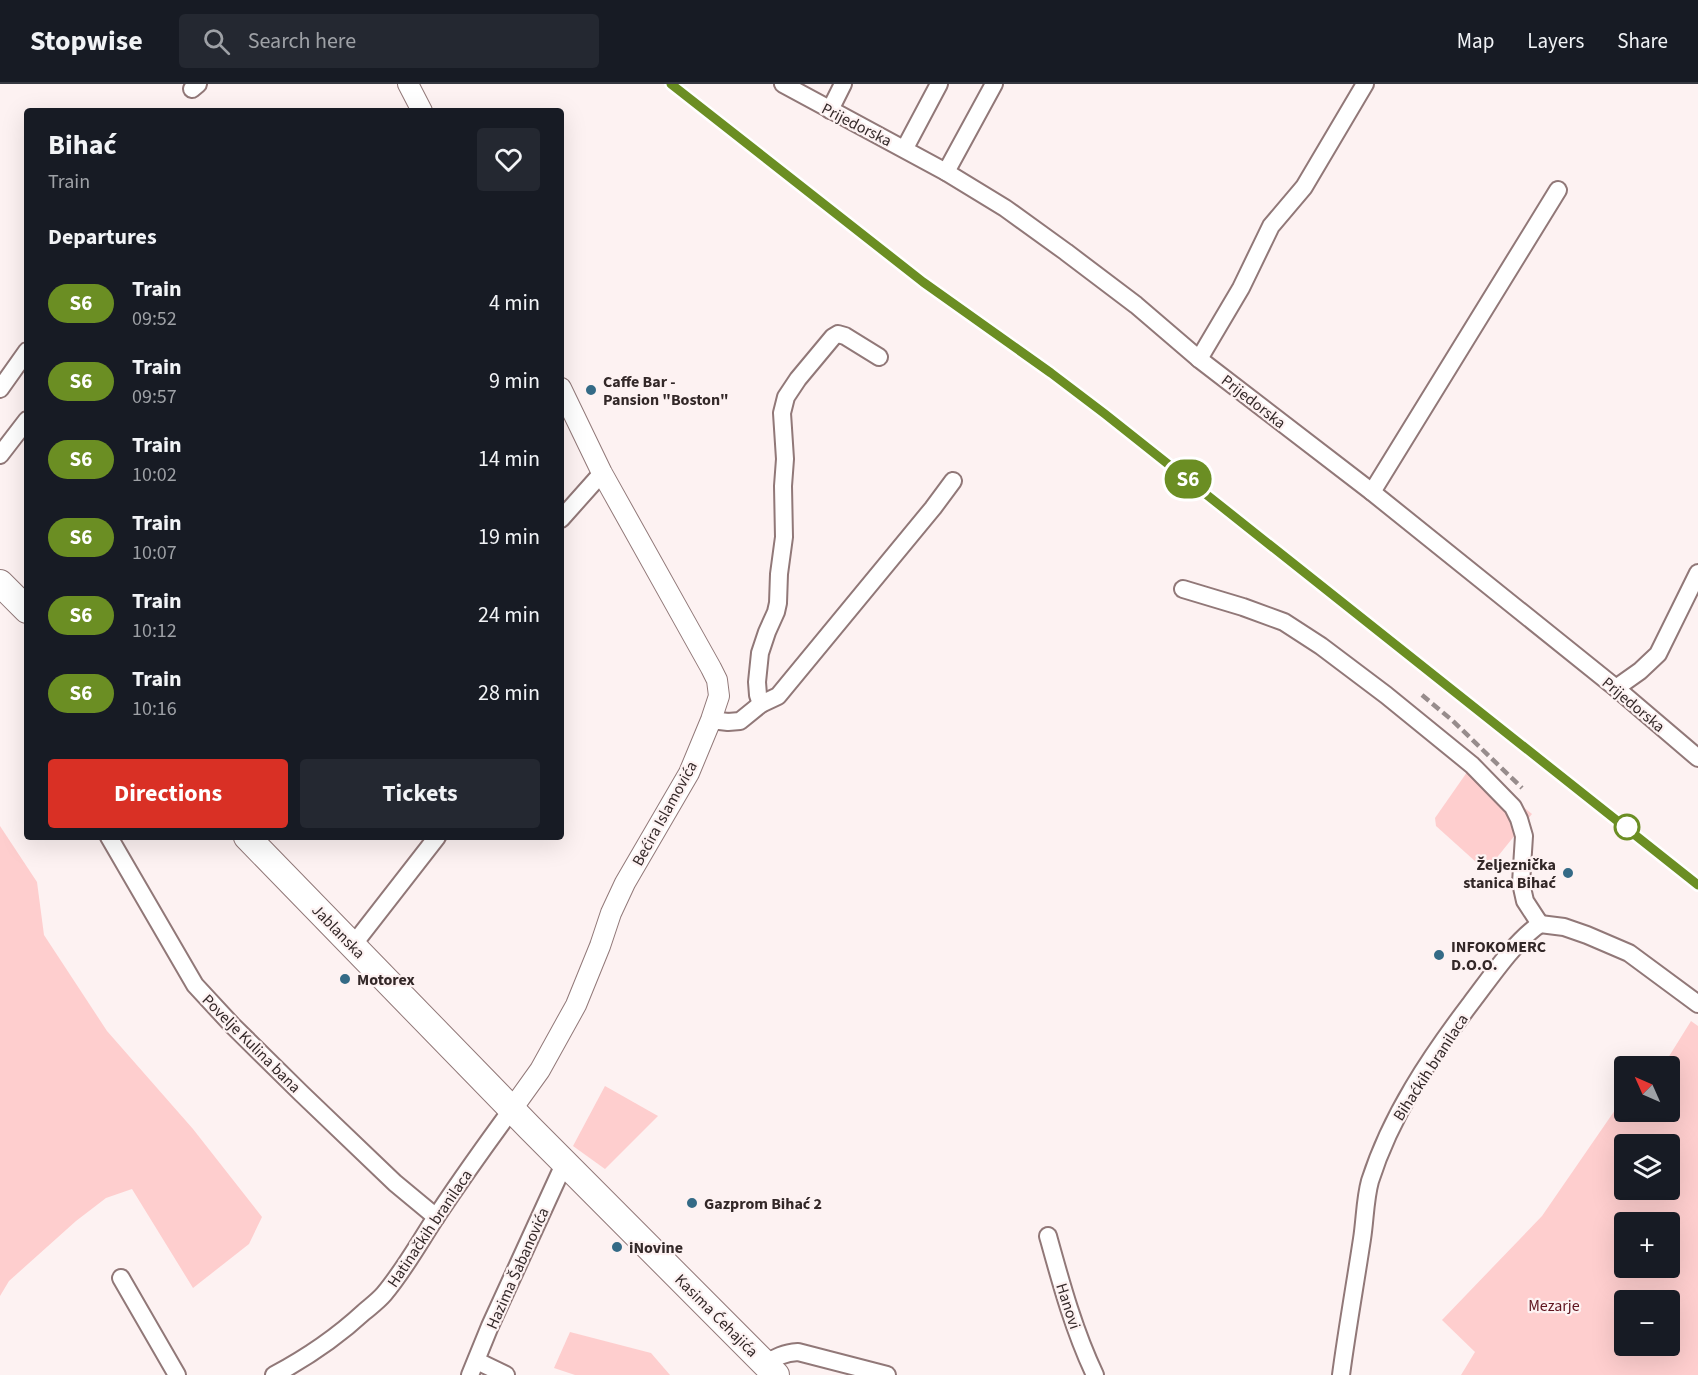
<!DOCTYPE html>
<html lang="en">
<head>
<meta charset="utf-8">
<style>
  body { margin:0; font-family:"Source Sans 3",sans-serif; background:#242831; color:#f1f3f6; height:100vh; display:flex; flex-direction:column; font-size:22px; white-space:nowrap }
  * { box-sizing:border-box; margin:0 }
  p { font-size:20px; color:#9ea1a6 }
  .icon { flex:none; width:33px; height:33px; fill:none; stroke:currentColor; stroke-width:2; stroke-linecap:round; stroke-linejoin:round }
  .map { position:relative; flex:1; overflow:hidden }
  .details { position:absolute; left:24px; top:24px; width:540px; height:732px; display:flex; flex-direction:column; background:#171b24; border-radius:6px; box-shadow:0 6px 24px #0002 }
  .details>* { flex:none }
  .badge { padding:0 12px; border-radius:20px; font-size:21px; line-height:39px }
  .needle { width:39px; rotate:315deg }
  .buttons { position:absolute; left:1614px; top:972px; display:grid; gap:12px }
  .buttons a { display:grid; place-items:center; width:66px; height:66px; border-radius:6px; background:#171b24; box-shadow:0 6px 24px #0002; font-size:30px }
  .map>.badge { position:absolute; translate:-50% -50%; box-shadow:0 0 0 3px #fff }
  h2 { padding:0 24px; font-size:22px; line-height:54px }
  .round { display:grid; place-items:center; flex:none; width:63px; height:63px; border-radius:6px; background:#242831 }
  .headline { display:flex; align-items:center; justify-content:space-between; height:102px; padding:0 24px }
  h1 { font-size:28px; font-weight:700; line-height:45px }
  .button { display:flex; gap:12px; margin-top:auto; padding:12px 24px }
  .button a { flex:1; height:69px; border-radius:6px; background:#d93025; color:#fff; font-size:24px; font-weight:700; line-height:69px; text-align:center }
  .button a+a { background:#242831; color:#f1f3f6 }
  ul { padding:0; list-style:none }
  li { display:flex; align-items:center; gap:18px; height:78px; padding:0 24px }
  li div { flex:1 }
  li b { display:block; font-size:22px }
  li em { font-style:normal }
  li .badge { min-width:66px; font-weight:700; text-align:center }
  header { display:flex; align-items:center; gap:36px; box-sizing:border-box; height:84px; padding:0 30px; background:#171b24; border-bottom:2px solid #363941 }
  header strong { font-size:28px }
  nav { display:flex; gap:33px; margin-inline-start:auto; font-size:21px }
  .search { width:420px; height:54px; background:#242831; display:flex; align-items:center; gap:15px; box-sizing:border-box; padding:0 21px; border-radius:6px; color:#9ea1a6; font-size:22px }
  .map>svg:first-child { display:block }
  .green { fill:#fecece; fill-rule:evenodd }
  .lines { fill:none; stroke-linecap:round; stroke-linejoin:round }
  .minor-casing { stroke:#917878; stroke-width:20 }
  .tertiary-casing { stroke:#917878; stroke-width:22 }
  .primary-casing { stroke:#917878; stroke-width:28 }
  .minor { stroke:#fff; stroke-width:16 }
  .tertiary { stroke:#fff; stroke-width:20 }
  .primary { stroke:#fff; stroke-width:26 }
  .rail { stroke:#978c8c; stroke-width:4.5; stroke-dasharray:9 4.5; stroke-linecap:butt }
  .line-casing { stroke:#fff; stroke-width:14 }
  .line { stroke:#6b8e23; stroke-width:9 }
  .poi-dot { fill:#346a86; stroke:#fdf2f2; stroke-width:2 }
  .stop-dot { fill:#fff; stroke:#6b8e23; stroke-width:3 }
  .labels { text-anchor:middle; stroke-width:4.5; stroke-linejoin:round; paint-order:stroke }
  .street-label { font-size:16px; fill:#332828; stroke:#fdf2f2 }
  .poi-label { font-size:16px; font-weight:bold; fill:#332828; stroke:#fdf2f2; text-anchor:start }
  .park-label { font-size:16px; fill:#5f131e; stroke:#fdf2f2 }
</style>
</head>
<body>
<header>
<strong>Stopwise</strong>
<div class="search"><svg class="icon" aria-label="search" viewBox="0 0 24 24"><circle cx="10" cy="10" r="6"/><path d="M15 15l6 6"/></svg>Search here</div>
<nav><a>Map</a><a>Layers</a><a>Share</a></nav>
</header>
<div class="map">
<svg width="1698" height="1291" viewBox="0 0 1698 1291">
  <rect width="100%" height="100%" fill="#fdf2f2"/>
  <!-- green -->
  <g class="green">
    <polygon points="1472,681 1532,730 1486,787 1436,742 1435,734"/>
    <polygon points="0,742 37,798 44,851 107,947 193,1045 262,1133 249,1160 193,1204 132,1105 106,1114 76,1137 9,1197 0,1212"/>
    <path d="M1691,937L1698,942V1291H1461L1475,1268L1442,1236L1542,1132L1624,1013V1028H1670V982H1663ZM1624,1060H1670V1106H1624ZM1670,1138V1184H1624V1138ZM1624,1216H1670V1262H1624Z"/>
    <polygon points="605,1002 658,1032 605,1085 573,1062"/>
    <polygon points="570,1248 651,1269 670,1291 575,1291 554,1284"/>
  </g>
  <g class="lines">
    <defs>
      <g id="minor">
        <polyline points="783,0 946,88 1005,124 1066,168 1136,221 1199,275 1372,408 1616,604 1698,674"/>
        <polyline points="192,5 198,0"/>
        <polyline points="830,26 843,0"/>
        <polyline points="905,64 939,0"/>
        <polyline points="946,88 994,0"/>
        <polyline points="1199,275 1241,204 1271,142 1304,103 1365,0"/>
        <polyline points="0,305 27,267"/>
        <polyline points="0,371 27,336"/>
        <polyline points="1372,408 1558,106"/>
        <polyline points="561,435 602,389"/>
        <polyline points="1183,505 1243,523 1284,538 1321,562 1386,611 1472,681 1513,723 1519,735 1524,752 1521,799 1525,817 1540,840"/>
        <polyline points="1616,604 1640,587 1658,570 1698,489"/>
        <polyline points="761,620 758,611 757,598 760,569 767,548 776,528 778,519 779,490 784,453 783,402 785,375 782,329 786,313 798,295 833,253 838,250 845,252 879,273"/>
        <polyline points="711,636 728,638 740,637 761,620 778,612 933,424 953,397"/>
        <polyline points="109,753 195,901 232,941 302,1010 395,1099 436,1133"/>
        <polyline points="1540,840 1564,843 1587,851 1629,869 1698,920"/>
        <polyline points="353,861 437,753"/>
        <path d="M1048,1152C1061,1199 1074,1247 1095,1291"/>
        <polyline points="121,1194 177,1291"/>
        <polyline points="477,1277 506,1291"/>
        <path d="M765,1280C776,1273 784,1269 798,1268L887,1291"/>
        <path d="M274,1291C306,1274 337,1253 364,1228C371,1222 378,1217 384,1210C405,1185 420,1157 438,1130C462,1094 487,1059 512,1025"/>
        <polyline points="470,1291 490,1242 565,1078"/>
        <path d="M1341,1291C1347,1246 1355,1201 1362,1155C1365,1136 1365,1115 1370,1097C1391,1031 1430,973 1471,919C1491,893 1514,858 1540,840"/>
      </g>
      <g id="tertiary">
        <polyline points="408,0 422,27"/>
        <polyline points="512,1025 540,986 576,921 600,862 611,829 625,799 689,689 711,636 719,612 717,596 711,584 602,389 561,304"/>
      </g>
      <g id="primary">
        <polyline points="0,499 27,526"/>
        <polyline points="247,753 530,1044 776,1291"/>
      </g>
    </defs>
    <!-- minor casing -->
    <use href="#minor" class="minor-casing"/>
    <!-- tertiary casing -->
    <use href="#tertiary" class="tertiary-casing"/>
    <!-- primary casing -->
    <use href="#primary" class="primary-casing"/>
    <!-- minor -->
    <use href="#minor" class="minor"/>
    <!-- tertiary -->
    <use href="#tertiary" class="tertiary"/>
    <!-- primary -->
    <use href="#primary" class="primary"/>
    <!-- rail -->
    <g class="rail">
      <polyline points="671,0 923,198 1051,289 1105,329 1698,801"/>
      <polyline points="1422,611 1453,637 1522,704"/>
    </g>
  </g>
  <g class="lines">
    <defs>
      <polyline id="line" points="671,0 923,198 1051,289 1105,330 1698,801"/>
    </defs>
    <!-- line casing -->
    <use href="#line" class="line-casing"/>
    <!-- line -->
    <use href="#line" class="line"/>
  </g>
  <!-- markers -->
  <g class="poi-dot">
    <circle cx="591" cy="306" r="6"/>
    <circle cx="1568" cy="789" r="6"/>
    <circle cx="1439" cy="871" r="6"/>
    <circle cx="345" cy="895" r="6"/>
    <circle cx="692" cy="1119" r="6"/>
    <circle cx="617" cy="1163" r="6"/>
  </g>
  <circle class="stop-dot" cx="1627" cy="743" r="12"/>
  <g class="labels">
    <!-- street labels -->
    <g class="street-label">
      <text transform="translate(857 40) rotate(27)" y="6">Prijedorska</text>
      <text transform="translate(1254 317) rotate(38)" y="6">Prijedorska</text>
      <text transform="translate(1634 620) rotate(40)" y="6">Prijedorska</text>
      <text transform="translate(664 729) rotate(-61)" y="6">Bećira Islamovića</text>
      <text transform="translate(339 847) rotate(46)" y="6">Jablanska</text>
      <text transform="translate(252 959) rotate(45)" y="6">Povelje Kulina bana</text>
      <text transform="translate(1430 983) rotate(-57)" y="6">Bihaćkih branilaca</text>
      <text transform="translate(429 1144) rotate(-56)" y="6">Hatinačkih branilaca</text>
      <text transform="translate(517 1184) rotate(-66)" y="6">Hazima Šabanovića</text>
      <text transform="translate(1069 1222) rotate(72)" y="6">Hanovi</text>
      <text transform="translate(717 1231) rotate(45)" y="6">Kasima Ćehajića</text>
    </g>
    <!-- poi labels -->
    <g class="poi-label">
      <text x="603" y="303">Caffe Bar -<tspan x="603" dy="18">Pansion "Boston"</tspan></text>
      <text x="1556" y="786" text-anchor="end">Željeznička<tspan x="1556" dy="18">stanica Bihać</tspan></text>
      <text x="1451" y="868">INFOKOMERC<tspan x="1451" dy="18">D.O.O.</tspan></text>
      <text x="357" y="901">Motorex</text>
      <text x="704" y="1125">Gazprom Bihać 2</text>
      <text x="629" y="1169">iNovine</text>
    </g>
    <!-- park labels -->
    <g class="park-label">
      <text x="1554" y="1227">Mezarje</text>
    </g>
  </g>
</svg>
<div class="buttons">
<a><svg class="needle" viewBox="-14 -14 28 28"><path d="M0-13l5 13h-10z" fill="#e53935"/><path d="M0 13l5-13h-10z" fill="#9ea1a6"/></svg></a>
<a><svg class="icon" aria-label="layers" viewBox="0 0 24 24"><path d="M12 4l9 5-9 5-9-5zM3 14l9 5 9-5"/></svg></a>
<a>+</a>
<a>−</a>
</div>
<b class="badge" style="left:1188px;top:395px;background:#6b8e23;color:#fff">S6</b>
<section class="details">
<div class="headline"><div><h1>Bihać</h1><p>Train</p></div><a class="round"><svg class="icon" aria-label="heart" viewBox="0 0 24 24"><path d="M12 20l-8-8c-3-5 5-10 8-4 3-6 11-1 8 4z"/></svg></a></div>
<h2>Departures</h2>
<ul>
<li><span class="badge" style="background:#6b8e23;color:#fff">S6</span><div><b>Train</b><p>09:52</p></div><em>4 min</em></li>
<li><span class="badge" style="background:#6b8e23;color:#fff">S6</span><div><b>Train</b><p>09:57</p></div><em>9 min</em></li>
<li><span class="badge" style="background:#6b8e23;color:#fff">S6</span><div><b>Train</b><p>10:02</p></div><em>14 min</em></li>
<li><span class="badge" style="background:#6b8e23;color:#fff">S6</span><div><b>Train</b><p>10:07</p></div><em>19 min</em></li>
<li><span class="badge" style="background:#6b8e23;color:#fff">S6</span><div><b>Train</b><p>10:12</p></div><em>24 min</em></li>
<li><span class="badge" style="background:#6b8e23;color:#fff">S6</span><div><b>Train</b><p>10:16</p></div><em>28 min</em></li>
</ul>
<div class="button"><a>Directions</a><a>Tickets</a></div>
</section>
</div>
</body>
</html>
